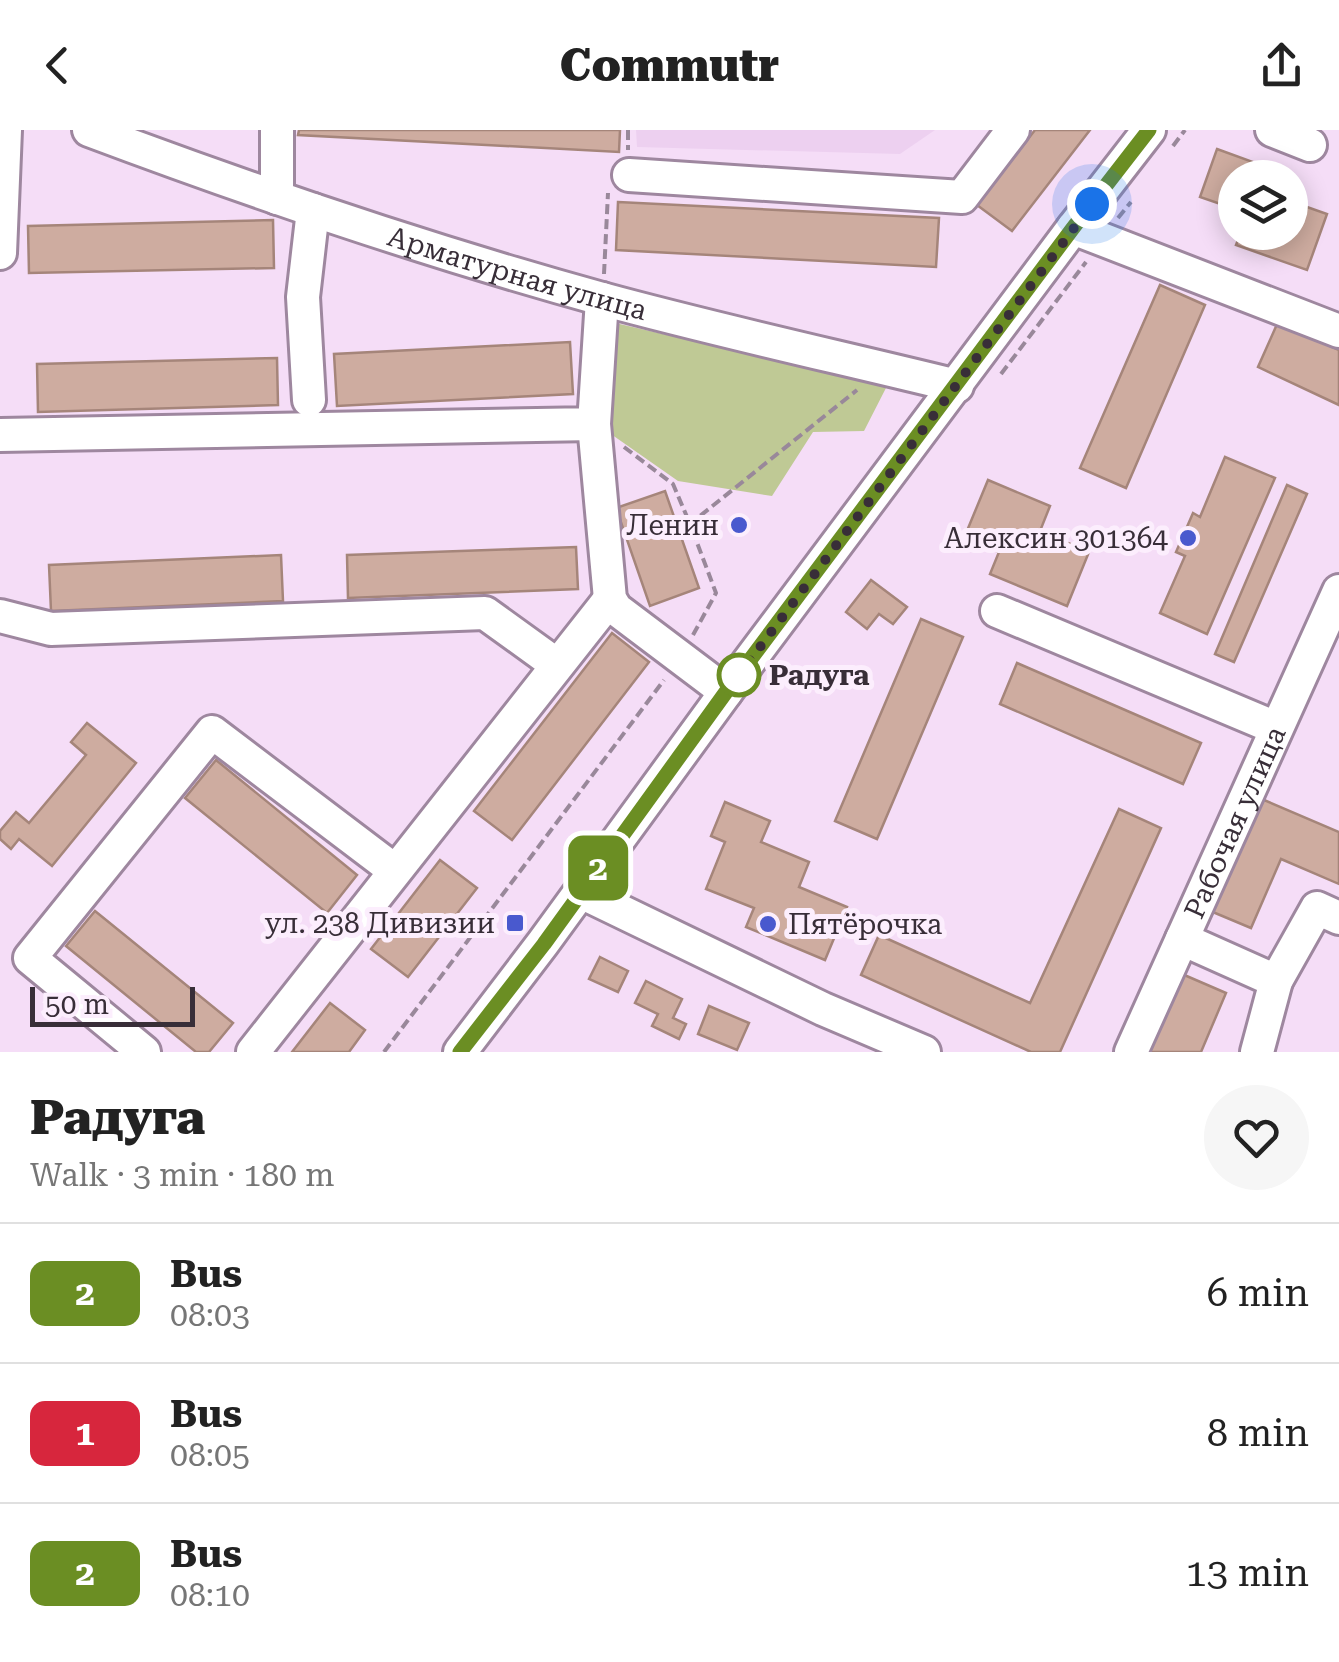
<!DOCTYPE html>
<html lang="en">
<head>
<meta charset="utf-8">
<style>
  body { margin:0; font-family:"Roboto Serif",serif; background:#f6f6f6; color:#222; height:100vh; display:flex; flex-direction:column; font-size:38px; white-space:nowrap }
  * { box-sizing:border-box; margin:0 }
  p { font-size:32px; color:#767676 }
  .icon { flex:none; width:55px; height:55px; fill:none; stroke:currentColor; stroke-width:2; stroke-linecap:round; stroke-linejoin:round }
  .map { position:relative; height:922px; overflow:hidden }
  .sheet { display:flex; flex-direction:column; background:#fff; flex:1 }
  .sheet>* { flex:none }
  .badge { padding:0 20px; border-radius:15px; font-size:35px; line-height:65px }
  .fabs { position:absolute; left:1218px; top:30px; display:grid; gap:20px }
  .fabs a { display:grid; place-items:center; width:90px; height:90px; border-radius:50%; background:#fff; box-shadow:0 5px 25px #0003; font-size:50px }
  .scale { position:absolute; left:30px; bottom:25px; width:165px; box-sizing:border-box; padding-left:10px; border:5px solid #382e38; border-top:0; font-size:28px; line-height:35px; white-space:nowrap; color:#382e38; -webkit-text-stroke:8px #fceefd; paint-order:stroke }
  .you { position:absolute; width:50px; height:50px; margin:-25px; border:8px solid #fff; border-radius:50%; background:#1a73e8; box-shadow:0 0 0 15px #1a73e833 }
  .map>.badge { position:absolute; translate:-50% -50%; box-shadow:0 0 0 5px #fff }
  .round { display:grid; place-items:center; flex:none; width:105px; height:105px; border-radius:52px; background:#f6f6f6 }
  .head { display:flex; align-items:center; justify-content:space-between; height:170px; padding:0 30px }
  h1 { font-size:48px; font-weight:800; line-height:75px }
  ul { padding:0; list-style:none }
  li { display:flex; align-items:center; gap:30px; height:140px; padding:0 30px; border-top:2px solid #e0e0e0 }
  li div { flex:1 }
  li b { display:block; font-size:38px }
  li em { font-style:normal }
  li .badge { min-width:110px; font-weight:700; text-align:center }
  header { display:flex; justify-content:space-between; align-items:center; height:130px; padding:0 30px; background:#fff; font-size:45px; font-weight:800 }
  .map>svg:first-child { display:block }
  .built { fill:#edd0f0 }
  .green { fill:#bfc995 }
  .building { fill:#ceaca0; stroke:#a5857a; stroke-width:2.5 }
  .lines { fill:none; stroke-linecap:round; stroke-linejoin:round }
  .minor-casing { stroke:#9e879f; stroke-width:38 }
  .path { stroke:#99889a; stroke-width:4; stroke-dasharray:10 5; stroke-linecap:butt }
  .minor { stroke:#fff; stroke-width:32 }
  .line-casing { stroke:#fff; stroke-width:22 }
  .line { stroke:#6b8e23; stroke-width:15 }
  .walk { stroke:#382e38; stroke-width:10; stroke-dasharray:0 18 }
  .poi-dot { fill:#4959ce; stroke:#fceefd; stroke-width:4 }
  .stop-dot { fill:#fff; stroke:#6b8e23; stroke-width:5 }
  .labels { text-anchor:middle; stroke-width:10; stroke-linejoin:round; paint-order:stroke }
  .street-label { font-size:28px; fill:#382e38; stroke:#fceefd }
  .poi-label { font-size:28px; fill:#382e38; stroke:#fceefd; text-anchor:end }
  .stop-label { font-size:28px; font-weight:bold; fill:#382e38; stroke:#fceefd; text-anchor:start }
</style>
</head>
<body>
<header><svg class="icon" aria-label="back" viewBox="0 0 24 24"><path d="M15 5l-7 7 7 7"/></svg>Commutr<svg class="icon" aria-label="share" viewBox="0 0 24 24"><path d="M12 15V3M7 8l5-5 5 5M5 13v7h14v-7"/></svg></header>
<div class="map">
<svg width="1339" height="922" viewBox="0 0 1339 922">
  <rect width="100%" height="100%" fill="#f5ddf7"/>
  <!-- built -->
  <polygon class="built" points="636,0 935,0 900,24 637,17"/>
  <!-- green -->
  <polygon class="green" points="611,192 887,256 864,301 813,302 772,366 678,351 608,302"/>
  <!-- building -->
  <g class="building">
    <polygon points="299,0 620,0 619,22 298,5"/>
    <polygon points="1035,0 1090,0 1012,101 977,75"/>
    <polygon points="1217,19 1283,43 1282,48 1235,48 1235,79 1200,67"/>
    <polygon points="1290,71 1327,84 1307,140 1236,115 1241,102 1290,102"/>
    <polygon points="618,72 939,88 936,137 616,120"/>
    <polygon points="273,90 274,138 29,143 28,96"/>
    <polygon points="1160,155 1205,175 1126,358 1080,338"/>
    <polygon points="1278,192 1339,220 1339,275 1258,237"/>
    <polygon points="570,212 573,264 337,276 334,224"/>
    <polygon points="277,228 278,275 38,282 37,234"/>
    <polygon points="1225,327 1275,348 1207,504 1160,483 1185,426 1176,422 1193,383 1200,387"/>
    <polygon points="988,350 1050,376 1040,401 1089,422 1067,476 990,444 999,422 964,408"/>
    <polygon points="1287,355 1307,364 1234,532 1215,524"/>
    <polygon points="665,361 699,458 650,476 616,378"/>
    <polygon points="576,417 578,459 348,468 347,425"/>
    <polygon points="281,425 283,471 51,481 49,435"/>
    <polygon points="871,450 907,477 893,494 879,484 867,499 846,482"/>
    <polygon points="921,489 963,507 877,709 835,691"/>
    <polygon points="612,503 649,532 512,710 474,681"/>
    <polygon points="1017,533 1201,613 1183,654 1000,574"/>
    <polygon points="87,593 136,633 52,736 19,709 11,719 0,709 0,701 16,682 29,693 86,625 71,612"/>
    <polygon points="216,630 357,745 327,783 185,668"/>
    <polygon points="1257,667 1339,702 1339,754 1281,729 1251,798 1208,780"/>
    <polygon points="725,672 770,691 761,712 809,732 799,757 847,777 825,830 746,797 754,778 706,759 725,712 711,706"/>
    <polygon points="1119,679 1161,698 1060,922 1031,922 861,845 879,805 1030,873"/>
    <polygon points="440,730 477,758 408,847 371,819"/>
    <polygon points="95,781 233,893 209,922 196,922 66,816"/>
    <polygon points="600,827 628,841 618,862 589,849"/>
    <polygon points="1182,844 1226,863 1201,922 1148,922"/>
    <polygon points="646,851 682,869 673,888 686,894 679,909 652,896 658,884 635,873"/>
    <polygon points="330,873 365,900 349,922 292,922"/>
    <polygon points="709,876 749,893 737,920 698,904"/>
  </g>
  <g class="lines">
    <defs>
      <g id="minor">
        <path id="s1" d="M89,0C257,63 428,121 602,169C719,201 839,227 957,256"/>
        <polyline points="277,0 277,68"/>
        <polyline points="1272,0 1310,15"/>
        <polyline points="629,45 962,67 1013,0"/>
        <polyline points="1073,98 1339,201"/>
        <polyline points="0,123 5,0"/>
        <polyline points="309,270 303,167 313,80"/>
        <polyline points="594,294 610,469 616,479 726,562"/>
        <polyline points="0,305 594,294 602,169"/>
        <polyline points="997,481 1276,598"/>
        <polyline points="0,486 51,499 485,483 557,535"/>
        <polyline points="581,762 823,879 924,922"/>
        <polyline points="1182,809 1276,851 1257,922"/>
        <polyline points="1276,851 1317,778 1339,788"/>
        <polyline points="144,922 30,828 212,602 394,740"/>
        <polyline points="253,922 610,469"/>
        <polyline points="460,922 543,813 726,562 1073,98 1149,0"/>
        <path id="s2" d="M1131,922L1339,461"/>
      </g>
    </defs>
    <!-- minor casing -->
    <use href="#minor" class="minor-casing"/>
    <!-- path -->
    <g class="path">
      <polyline points="628,0 628,20"/>
      <polyline points="1173,16 1185,0"/>
      <polyline points="1118,88 1131,72"/>
      <polyline points="604,144 608,63"/>
      <polyline points="1001,244 1086,132"/>
      <polyline points="624,317 673,354 690,394"/>
      <polyline points="693,505 716,463 690,394 857,260"/>
      <polyline points="384,922 664,550"/>
    </g>
    <!-- minor -->
    <use href="#minor" class="minor"/>
  </g>
  <g class="lines">
    <defs>
      <polyline id="line" points="460,922 544,814 726,562 1073,98 1149,0"/>
    </defs>
    <!-- line casing -->
    <use href="#line" class="line-casing"/>
    <!-- line -->
    <use href="#line" class="line"/>
    <!-- walk -->
    <polyline class="walk" points="739,545 1092,74"/>
  </g>
  <!-- markers -->
  <g class="poi-dot">
    <circle cx="739" cy="395" r="10"/>
    <circle cx="1188" cy="408" r="10"/>
    <rect x="505" y="783" width="20" height="20" rx="5"/>
    <circle cx="768" cy="794" r="10"/>
  </g>
  <circle class="stop-dot" cx="739" cy="545" r="20"/>
  <g class="labels">
    <!-- street labels -->
    <g class="street-label">
      <text dy="10" stroke="none"><textPath href="#s1" startOffset="452">Арматурная улица</textPath></text>
      <text dy="10" stroke="none"><textPath href="#s2" startOffset="252">Рабочая улица</textPath></text>
    </g>
    <!-- poi labels -->
    <g class="poi-label">
      <text x="719" y="405">Ленин</text>
      <text x="1168" y="418">Алексин 301364</text>
      <text x="495" y="803">ул. 238 Дивизии</text>
      <text x="788" y="804" text-anchor="start">Пятёрочка</text>
    </g>
    <!-- stop labels -->
    <g class="stop-label">
      <text x="769" y="555">Радуга</text>
    </g>
  </g>
</svg>
<div class="fabs">
<a><svg class="icon" aria-label="layers" viewBox="0 0 24 24"><path d="M12 4l9 5-9 5-9-5zM3 14l9 5 9-5"/></svg></a>
</div>
<div class="scale">50 m</div>
<div class="you" style="left:1092px;top:74px"></div>
<b class="badge" style="left:598px;top:738px;background:#6b8e23;color:#fff">2</b>
</div>
<section class="sheet">
<div class="head"><div><h1>Радуга</h1><p>Walk · 3 min · 180 m</p></div><a class="round"><svg class="icon" aria-label="heart" viewBox="0 0 24 24"><path d="M12 20l-8-8c-3-5 5-10 8-4 3-6 11-1 8 4z"/></svg></a></div>
<ul>
<li><span class="badge" style="background:#6b8e23;color:#fff">2</span><div><b>Bus</b><p>08:03</p></div><em>6 min</em></li>
<li><span class="badge" style="background:#d7263d;color:#fff">1</span><div><b>Bus</b><p>08:05</p></div><em>8 min</em></li>
<li><span class="badge" style="background:#6b8e23;color:#fff">2</span><div><b>Bus</b><p>08:10</p></div><em>13 min</em></li>
</ul>
</section>
</body>
</html>
